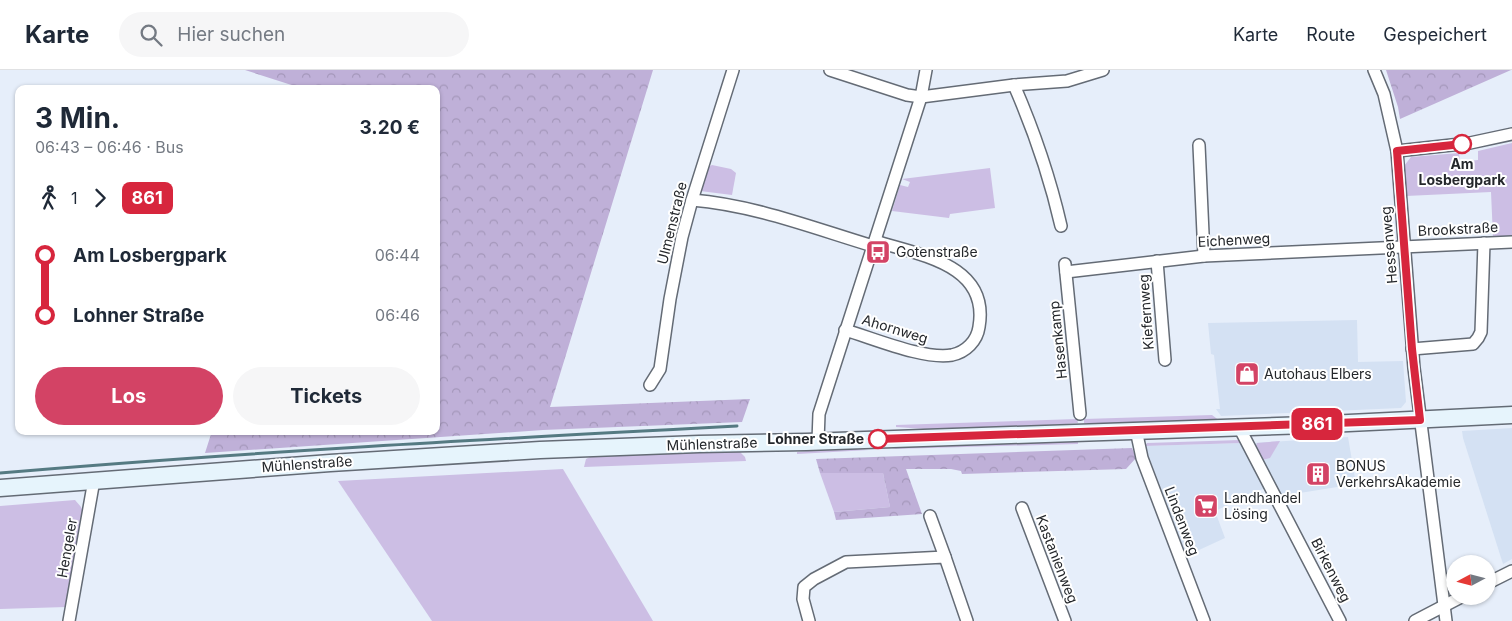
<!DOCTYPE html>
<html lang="de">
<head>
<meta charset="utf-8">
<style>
  body { margin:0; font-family:Inter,sans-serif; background:#f6f6f7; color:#1f2937; height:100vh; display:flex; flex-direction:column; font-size:19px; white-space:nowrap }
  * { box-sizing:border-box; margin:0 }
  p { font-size:16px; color:#747a83 }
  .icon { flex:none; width:28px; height:28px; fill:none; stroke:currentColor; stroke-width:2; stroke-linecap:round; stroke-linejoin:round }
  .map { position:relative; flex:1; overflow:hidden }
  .panel { position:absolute; left:15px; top:15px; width:425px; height:350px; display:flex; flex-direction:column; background:#fff; border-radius:10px; box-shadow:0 1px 4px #0004 }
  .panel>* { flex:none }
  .badge { padding:0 10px; border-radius:8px; font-size:18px; line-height:32px }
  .needle { width:32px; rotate:263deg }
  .tools { position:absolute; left:1446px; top:485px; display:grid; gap:10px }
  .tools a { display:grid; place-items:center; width:50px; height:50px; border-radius:50%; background:#fff; box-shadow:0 1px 4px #0004; font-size:25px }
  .map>.badge { position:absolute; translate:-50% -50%; box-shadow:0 0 0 2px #fff }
  .legs { display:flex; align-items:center; gap:8px; height:55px; padding:0 20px; font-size:16px }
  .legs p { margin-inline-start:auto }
  .headline { display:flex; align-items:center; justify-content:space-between; height:85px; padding:0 20px }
  h1 { font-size:28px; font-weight:700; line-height:38px }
  .primary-button { display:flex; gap:10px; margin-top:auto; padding:10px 20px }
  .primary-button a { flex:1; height:58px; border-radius:30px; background:#d34365; color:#fff; font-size:20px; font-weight:700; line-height:58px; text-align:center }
  .primary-button a+a { background:#f6f6f7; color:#1f2937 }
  ul { padding:0 20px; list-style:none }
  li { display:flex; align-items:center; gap:18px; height:60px; font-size:19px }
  li i { display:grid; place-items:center; width:8px; height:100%; margin:0 6px; background:currentColor }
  li i::after { content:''; width:12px; height:12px; margin:-6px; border:4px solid; border-radius:50%; background:#fff }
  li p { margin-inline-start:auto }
  li:first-child i { background:linear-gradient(#0000 50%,currentColor 0) }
  li:last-child i { background:linear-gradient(currentColor 50%,#0000 0) }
  header { display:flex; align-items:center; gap:30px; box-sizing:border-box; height:70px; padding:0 25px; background:#fff; border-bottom:1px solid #e0e1e3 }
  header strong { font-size:24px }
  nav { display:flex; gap:28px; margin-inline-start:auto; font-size:18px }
  .search { width:350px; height:45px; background:#f6f6f7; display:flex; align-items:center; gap:12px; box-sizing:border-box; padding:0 18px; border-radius:28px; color:#747a83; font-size:19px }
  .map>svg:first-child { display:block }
  .built { fill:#d4e1f3 }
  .green { fill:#ccbee4 }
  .forest { fill:url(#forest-crowns) }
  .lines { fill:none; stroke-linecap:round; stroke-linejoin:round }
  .stream { stroke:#557a82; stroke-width:3 }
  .street-casing { stroke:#646b75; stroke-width:14 }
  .secondary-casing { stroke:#646b75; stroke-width:19 }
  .street { stroke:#fff; stroke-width:11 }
  .secondary { stroke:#e6f4fc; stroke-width:16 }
  .line-1-casing { stroke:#fff; stroke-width:11 }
  .line-1 { stroke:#d7263d; stroke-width:8 }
  .stop-1-dot { fill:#fff; stroke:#d7263d; stroke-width:2.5 }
  .labels { text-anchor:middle; stroke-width:4; stroke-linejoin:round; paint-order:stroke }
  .stop-label { font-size:14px; font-weight:bold; fill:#24272b; stroke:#fff }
  .street-label { font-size:14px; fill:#24272b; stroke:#fff }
  .poi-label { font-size:14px; fill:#24272b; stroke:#fff; text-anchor:start }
</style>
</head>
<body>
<header>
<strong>Karte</strong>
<div class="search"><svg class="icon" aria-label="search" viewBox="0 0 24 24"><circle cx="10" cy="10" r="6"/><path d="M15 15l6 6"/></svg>Hier suchen</div>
<nav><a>Karte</a><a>Route</a><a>Gespeichert</a></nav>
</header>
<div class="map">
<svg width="1512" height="551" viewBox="0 0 1512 551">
  <defs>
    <pattern id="forest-crowns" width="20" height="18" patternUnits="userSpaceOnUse" patternTransform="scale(1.25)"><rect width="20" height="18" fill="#bfb0d8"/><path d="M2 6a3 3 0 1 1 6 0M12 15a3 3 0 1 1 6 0" fill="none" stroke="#a497ba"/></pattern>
  </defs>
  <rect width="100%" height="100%" fill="#e6eefa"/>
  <!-- built -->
  <g class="built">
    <polygon points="1357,250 1358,292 1403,291 1406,332 1401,338 1221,346 1216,339 1220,339 1214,285 1211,284 1208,253"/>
    <polygon points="1512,358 1512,489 1503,494 1463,368 1462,361"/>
    <polygon points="1348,367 1356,414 1281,426 1253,373"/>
    <polygon points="1242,373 1265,418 1215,441 1225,468 1186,486 1145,376"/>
  </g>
  <!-- green -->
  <g class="green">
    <polygon points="1512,73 1512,166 1493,167 1491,122 1406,126 1404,96 1411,87 1459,83 1460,92 1478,90 1478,81"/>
    <polygon points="712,95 731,99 736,103 732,125 700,121 708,97"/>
    <polygon points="990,98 995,138 950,144 949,148 892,141 900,115 908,117 910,112 902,109"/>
    <polygon points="1212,345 1220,351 1128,354 1084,353 1084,349"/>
    <polygon points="1077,349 1078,353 1030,357 940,360 896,357 896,355"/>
    <polygon points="1240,370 1242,373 1145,376 1147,373"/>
    <polygon points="1078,371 1078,374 892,379 911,374"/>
    <polygon points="1280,371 1270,388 1262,390 1255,378 1257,373"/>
    <polygon points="842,378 869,380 797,384 797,382"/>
    <polygon points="739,381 745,387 746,391 584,397 586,389 590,387"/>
    <polygon points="563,399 653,551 432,551 338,411"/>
    <polygon points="820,403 883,403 890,437 834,442"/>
    <polygon points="75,430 81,437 84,445 66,537 0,539 0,436"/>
  </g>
  <!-- forest -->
  <g class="forest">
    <polygon points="245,0 653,0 550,337 750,329 742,352 543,360 205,383 212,361 436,361 436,19 304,19"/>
    <polygon points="1386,0 1511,0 1400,49 1398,37"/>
    <polygon points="1132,378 1136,388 1126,399 962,404 961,401 951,399 906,399 922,444 836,450 834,442 890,437 883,403 820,403 816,389"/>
  </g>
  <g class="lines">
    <!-- stream -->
    <path class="stream" d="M0,403C246,382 491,369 737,356"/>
    <defs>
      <g id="street">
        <polyline points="830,0 907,25 921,27 1014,15 1067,11 1103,0"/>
        <polyline points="1374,0 1384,24 1397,81 1414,298 1446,551"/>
        <path d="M1014,15C1034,61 1050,108 1061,156"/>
        <polyline points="1199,75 1204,186"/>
        <polyline points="1397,81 1470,73 1512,64"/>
        <path d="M692,130C754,135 813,158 873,176"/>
        <polyline points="1157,191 1165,290"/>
        <polyline points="1065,194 1080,344"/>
        <polyline points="1066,202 1204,186 1512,172"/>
        <path d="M845,260C873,268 924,290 952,285C966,282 977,271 979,257C990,194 919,185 875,171"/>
        <polyline points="1412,279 1473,274 1478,268 1481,262 1484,173"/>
        <polyline points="650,315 660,299 670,229 682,167 692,130 733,0"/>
        <polyline points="1239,357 1340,551"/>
        <polyline points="1136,360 1142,388 1204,551"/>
        <polyline points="818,371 819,344 921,27 926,0"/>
        <polyline points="1022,438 1065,551"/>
        <polyline points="930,446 945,487"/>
        <polyline points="1488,513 1512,501"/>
        <polyline points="69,551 94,410"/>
        <polyline points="809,551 803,529 804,517 814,509 846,492 945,487 967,551"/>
        <polyline points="1415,551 1463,526"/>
      </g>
      <polyline id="secondary" points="0,418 330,393 540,380 699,374 806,372 1308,355 1512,345"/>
    </defs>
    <!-- street casing -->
    <use href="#street" class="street-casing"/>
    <!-- secondary casing -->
    <use href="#secondary" class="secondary-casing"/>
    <!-- street -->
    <use href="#street" class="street"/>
    <!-- secondary -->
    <use href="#secondary" class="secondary"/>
  </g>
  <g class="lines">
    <defs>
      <polyline id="line-1" points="878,369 1420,350 1412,279 1397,81 1462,74"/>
    </defs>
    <!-- line-1 casing -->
    <use href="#line-1" class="line-1-casing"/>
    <!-- line-1 -->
    <use href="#line-1" class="line-1"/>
  </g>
  <!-- icons -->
  <defs>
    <symbol id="bus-square" viewBox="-11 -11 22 22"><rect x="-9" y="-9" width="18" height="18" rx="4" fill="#d34365" stroke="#fff"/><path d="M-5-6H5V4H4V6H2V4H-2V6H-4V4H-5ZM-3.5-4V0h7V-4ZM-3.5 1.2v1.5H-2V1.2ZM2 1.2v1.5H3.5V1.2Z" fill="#fff"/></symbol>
    <symbol id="shop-square" viewBox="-11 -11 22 22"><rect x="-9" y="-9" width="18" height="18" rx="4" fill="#d34365" stroke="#fff"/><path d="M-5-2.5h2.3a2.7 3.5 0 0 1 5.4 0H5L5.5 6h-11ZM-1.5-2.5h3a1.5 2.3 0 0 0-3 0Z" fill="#fff"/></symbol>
    <symbol id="building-square" viewBox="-11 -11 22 22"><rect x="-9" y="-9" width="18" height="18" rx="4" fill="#d34365" stroke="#fff"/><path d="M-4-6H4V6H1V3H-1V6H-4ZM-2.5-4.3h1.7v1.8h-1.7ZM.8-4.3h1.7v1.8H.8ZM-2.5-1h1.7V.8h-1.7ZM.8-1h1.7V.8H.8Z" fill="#fff"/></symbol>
    <symbol id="supermarket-square" viewBox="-11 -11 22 22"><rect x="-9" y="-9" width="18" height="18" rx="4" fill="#d34365" stroke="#fff"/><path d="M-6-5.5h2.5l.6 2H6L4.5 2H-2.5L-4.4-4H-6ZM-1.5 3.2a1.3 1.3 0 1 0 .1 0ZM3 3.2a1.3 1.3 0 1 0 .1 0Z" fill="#fff"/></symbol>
  </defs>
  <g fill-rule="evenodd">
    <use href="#bus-square" x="864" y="168" width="28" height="28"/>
    <use href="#shop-square" x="1233" y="290" width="28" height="28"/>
    <use href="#building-square" x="1304" y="390" width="28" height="28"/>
    <use href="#supermarket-square" x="1192" y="422" width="28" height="28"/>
  </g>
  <!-- markers -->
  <g class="stop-1-dot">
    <circle cx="1462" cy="74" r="9"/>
    <circle cx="878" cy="369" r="9"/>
  </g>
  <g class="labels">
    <!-- stop labels -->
    <g class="stop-label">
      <text x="1462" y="99">Am<tspan x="1462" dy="16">Losbergpark</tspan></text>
      <text x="864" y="374" text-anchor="end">Lohner Straße</text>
    </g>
    <!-- street labels -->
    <g class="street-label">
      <text transform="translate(672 153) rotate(-76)" y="5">Ulmenstraße</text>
      <text transform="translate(1458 159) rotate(-3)" y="5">Brookstraße</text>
      <text transform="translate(1234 170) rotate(-3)" y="5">Eichenweg</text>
      <text transform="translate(1389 175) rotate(-95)" y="5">Hessenweg</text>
      <text transform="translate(1146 242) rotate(-94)" y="5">Kiefernweg</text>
      <text transform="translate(895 259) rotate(17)" y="5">Ahornweg</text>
      <text transform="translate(1058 270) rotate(-96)" y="5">Hasenkamp</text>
      <text transform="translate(712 374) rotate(-2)" y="5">Mühlenstraße</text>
      <text transform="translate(307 394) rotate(-4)" y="5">Mühlenstraße</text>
      <text transform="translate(1182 451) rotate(69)" y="5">Lindenweg</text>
      <text transform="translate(67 478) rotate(-80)" y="5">Hengeler</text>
      <text transform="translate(1057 489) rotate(69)" y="5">Kastanienweg</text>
      <text transform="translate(1331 500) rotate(63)" y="5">Birkenweg</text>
    </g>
    <!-- poi labels -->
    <g class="poi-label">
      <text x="896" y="187">Gotenstraße</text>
      <text x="1264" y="309">Autohaus Elbers</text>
      <text x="1336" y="401">BONUS<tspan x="1336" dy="16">VerkehrsAkademie</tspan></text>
      <text x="1224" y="433">Landhandel<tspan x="1224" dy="16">Lösing</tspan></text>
    </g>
  </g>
</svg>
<div class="tools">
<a><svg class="needle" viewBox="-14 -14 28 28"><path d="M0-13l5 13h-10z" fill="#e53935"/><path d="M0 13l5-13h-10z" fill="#747a83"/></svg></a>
</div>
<b class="badge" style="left:1317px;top:354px;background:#d7263d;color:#fff">861</b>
<section class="panel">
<div class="headline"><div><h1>3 Min.</h1><p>06:43 – 06:46 · Bus</p></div><b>3.20 €</b></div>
<div class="legs"><svg class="icon" aria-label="walk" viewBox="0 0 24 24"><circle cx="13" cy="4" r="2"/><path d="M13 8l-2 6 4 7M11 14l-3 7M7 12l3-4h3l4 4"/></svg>1<svg class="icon" aria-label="forward" viewBox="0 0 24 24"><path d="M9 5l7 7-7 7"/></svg><b class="badge" style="background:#d7263d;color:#fff">861</b></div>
<ul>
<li><i style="color:#d7263d"></i><b>Am Losbergpark</b><p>06:44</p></li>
<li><i style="color:#d7263d"></i><b>Lohner Straße</b><p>06:46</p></li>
</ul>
<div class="primary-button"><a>Los</a><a>Tickets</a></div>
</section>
</div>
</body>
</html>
